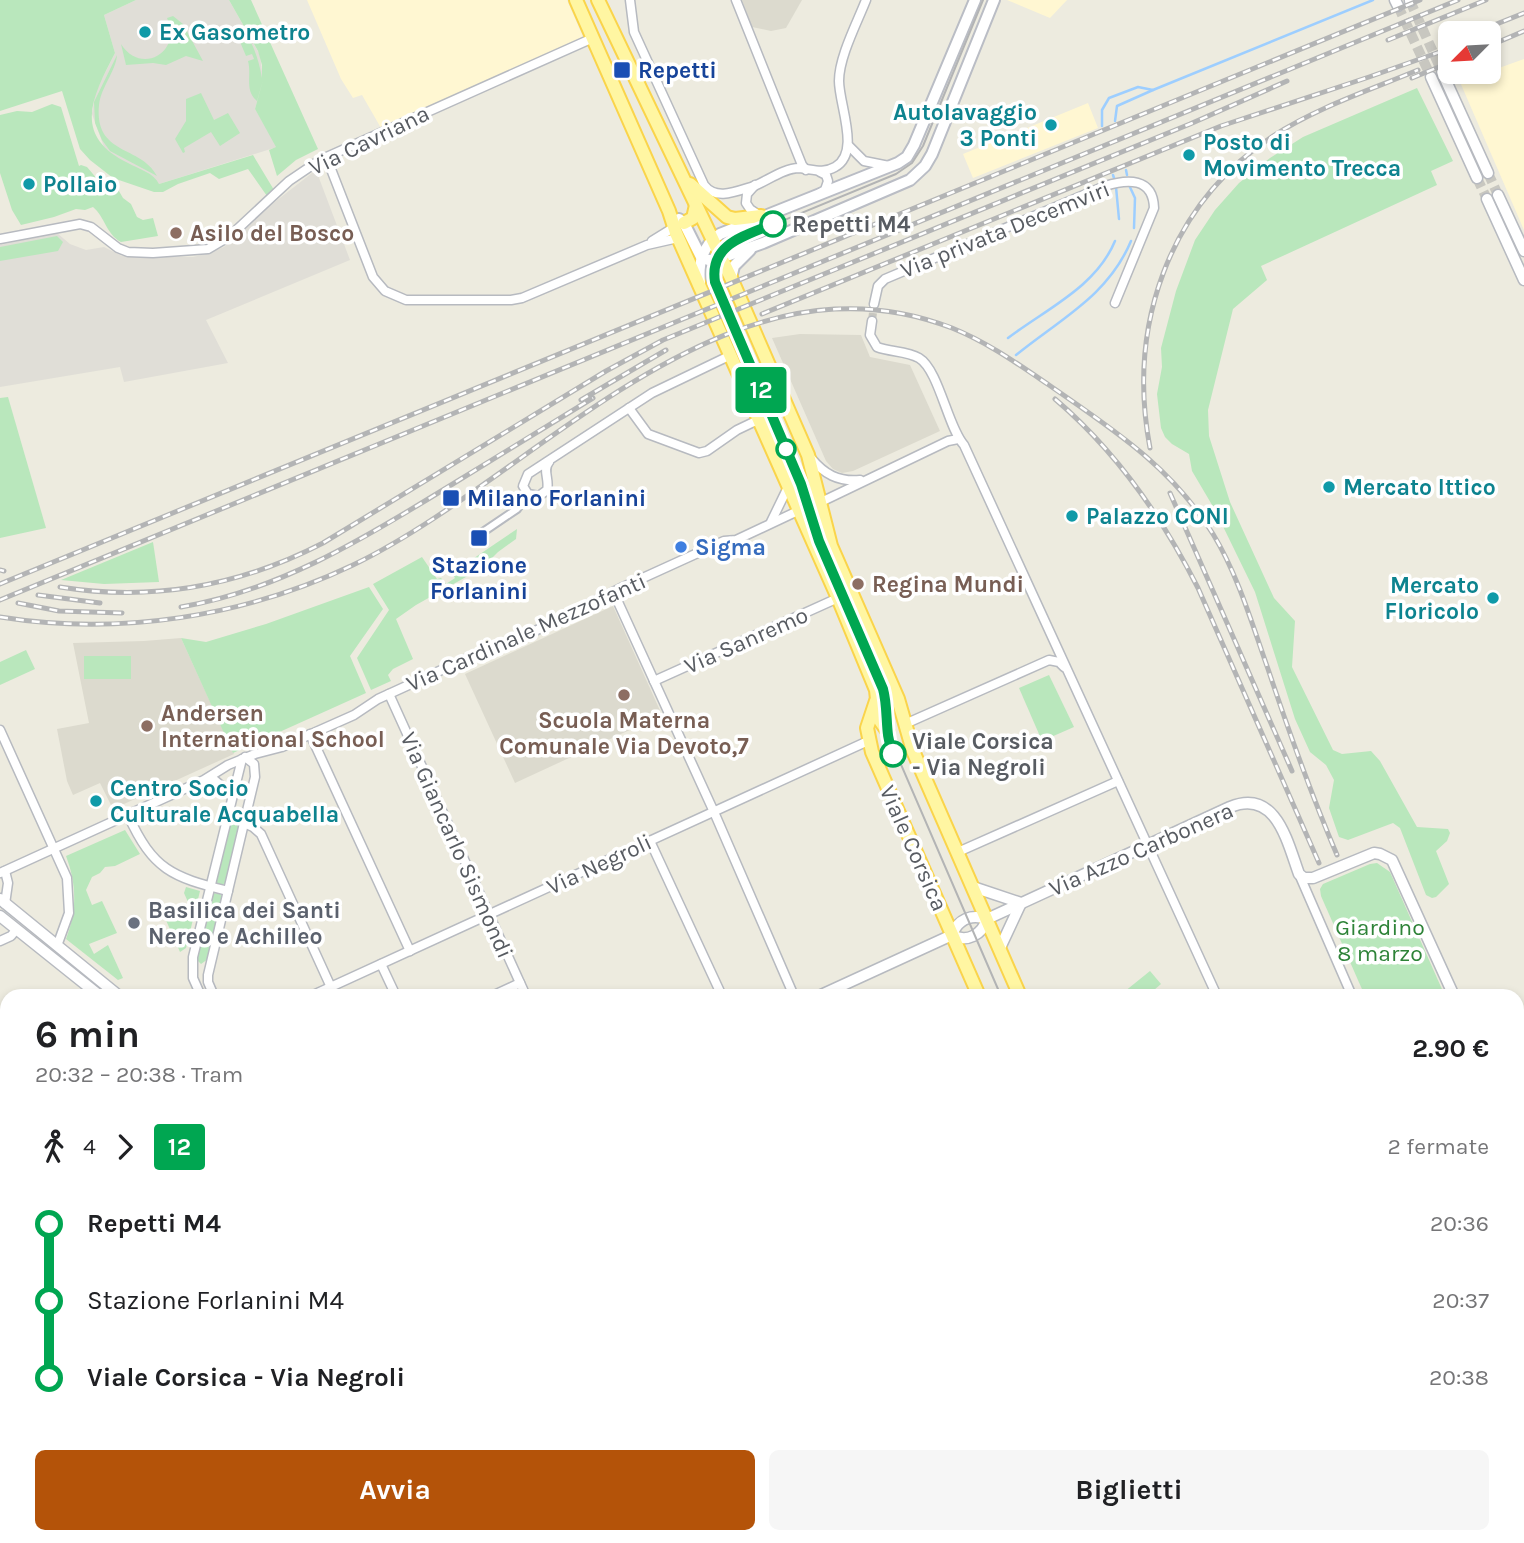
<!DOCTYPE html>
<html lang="it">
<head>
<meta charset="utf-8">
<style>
  body { margin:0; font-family:Karla,sans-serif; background:#f6f6f6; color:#202124; height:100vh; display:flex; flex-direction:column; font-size:26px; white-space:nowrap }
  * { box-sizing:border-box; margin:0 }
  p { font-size:23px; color:#757577 }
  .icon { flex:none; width:38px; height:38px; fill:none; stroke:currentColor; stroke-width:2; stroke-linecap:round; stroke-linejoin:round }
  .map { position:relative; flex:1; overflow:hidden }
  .details { position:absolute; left:0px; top:989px; width:1524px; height:555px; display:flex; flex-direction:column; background:#fff; border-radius:21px 21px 0 0; box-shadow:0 4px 10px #0003 }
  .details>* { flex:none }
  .badge { padding:0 14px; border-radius:5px; font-size:24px; line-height:46px }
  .needle { width:46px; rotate:246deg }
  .controls { position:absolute; left:1438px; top:21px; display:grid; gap:14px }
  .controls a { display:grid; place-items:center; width:63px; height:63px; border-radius:10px; background:#fff; box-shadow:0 4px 10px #0003; font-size:35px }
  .map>.badge { position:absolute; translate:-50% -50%; box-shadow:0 0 0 4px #fff }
  .legs { display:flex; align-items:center; gap:10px; height:77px; padding:0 35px; font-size:23px }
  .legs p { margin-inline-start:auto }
  .headline { display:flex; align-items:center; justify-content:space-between; height:119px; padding:0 35px }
  h1 { font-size:38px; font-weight:700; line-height:52px }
  .button { display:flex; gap:14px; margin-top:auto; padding:14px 35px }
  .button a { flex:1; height:80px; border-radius:10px; background:#b45309; color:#fff; font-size:28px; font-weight:700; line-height:80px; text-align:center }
  .button a+a { background:#f6f6f6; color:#202124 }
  ul { padding:0 35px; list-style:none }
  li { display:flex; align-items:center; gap:24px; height:77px; font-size:26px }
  li i { display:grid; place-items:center; width:10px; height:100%; margin:0 9px; background:currentColor }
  li i::after { content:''; width:18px; height:18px; margin:-9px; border:5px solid; border-radius:50%; background:#fff }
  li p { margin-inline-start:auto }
  li:first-child i { background:linear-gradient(#0000 50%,currentColor 0) }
  li:last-child i { background:linear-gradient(currentColor 50%,#0000 0) }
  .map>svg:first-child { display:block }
  .commercial { fill:#fff7d2 }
  .industrial { fill:#e0ded7 }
  .education { fill:#dcdace }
  .green { fill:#b9e7bc }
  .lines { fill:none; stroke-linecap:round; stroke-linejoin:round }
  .stream { stroke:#9dceff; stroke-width:2.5 }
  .minor-tunnel { stroke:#c8c7c0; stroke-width:8; stroke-dasharray:8 4; stroke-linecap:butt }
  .tertiary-tunnel { stroke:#c8c7c0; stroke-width:10; stroke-dasharray:10 5; stroke-linecap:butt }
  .pedestrian-casing { stroke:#b7bac0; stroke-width:10 }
  .minor-casing { stroke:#b7bac0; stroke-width:11 }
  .tertiary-casing { stroke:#b7bac0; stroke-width:13 }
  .secondary-casing { stroke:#babdc5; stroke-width:14 }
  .primary-casing { stroke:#fad44b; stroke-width:16 }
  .pedestrian { stroke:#fff; stroke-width:6 }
  .minor { stroke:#fff; stroke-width:8 }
  .tertiary { stroke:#fff; stroke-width:10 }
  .secondary { stroke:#fff; stroke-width:10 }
  .primary { stroke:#fff6a2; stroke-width:12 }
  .tram { stroke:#b3b4b5; stroke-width:2 }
  .rail-casing { stroke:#b3b4b5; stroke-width:5 }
  .rail { stroke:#fff; stroke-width:2.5; stroke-dasharray:8; stroke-linecap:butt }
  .line-1-casing { stroke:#fff; stroke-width:16 }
  .line-1 { stroke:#00a651; stroke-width:10 }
  .culture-dot { fill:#0f9aa8; stroke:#fff; stroke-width:2.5 }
  .transit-dot { fill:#1a4fb4; stroke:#fff; stroke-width:2.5 }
  .stop-1-dot { fill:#fff; stroke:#00a651; stroke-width:3.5 }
  .education-dot { fill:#8d6e63; stroke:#fff; stroke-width:2.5 }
  .shop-dot { fill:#3f7fe0; stroke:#fff; stroke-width:2.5 }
  .worship-dot { fill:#6b7280; stroke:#fff; stroke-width:2.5 }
  .labels { text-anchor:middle; stroke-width:7; stroke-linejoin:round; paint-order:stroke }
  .culture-label { font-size:23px; font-weight:bold; fill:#0d838f; stroke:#fff; text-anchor:start }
  .transit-label { font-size:23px; font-weight:bold; fill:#164399; stroke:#fff; text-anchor:start }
  .street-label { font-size:23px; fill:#585c62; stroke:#fff }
  .stop-label { font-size:23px; font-weight:bold; fill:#585c62; stroke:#fff; text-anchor:start }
  .education-label { font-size:23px; font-weight:bold; fill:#785e54; stroke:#fff; text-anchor:start }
  .shop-label { font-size:23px; font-weight:bold; fill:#366cbe; stroke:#fff; text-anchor:start }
  .worship-label { font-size:23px; font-weight:bold; fill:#5b616d; stroke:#fff; text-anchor:start }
  .park-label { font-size:23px; fill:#2e8338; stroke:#fff }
</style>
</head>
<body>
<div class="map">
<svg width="1524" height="1543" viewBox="0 0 1524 1543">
  <rect width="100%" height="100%" fill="#edebdf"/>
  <!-- commercial -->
  <g class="commercial">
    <polygon points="307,0 567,0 583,37 381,128 362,95 353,98 341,79"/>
    <polygon points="1007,0 1067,0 1050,18"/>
    <polygon points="1524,59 1524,230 1460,82"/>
    <polygon points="1088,103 1098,128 973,178 963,154"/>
  </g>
  <!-- industrial -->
  <g class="industrial">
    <polygon points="136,0 229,0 260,55 263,80 255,109 277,147 159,184 111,154 104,147 92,114 95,93 115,53 104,15"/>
    <polygon points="316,170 350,260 206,320 228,363 124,382 120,367 0,387 0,245 57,233 70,244 86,250 104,247 122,256 193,257 209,253 224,247 276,201"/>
  </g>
  <!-- education -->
  <g class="education">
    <polygon points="742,0 802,0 786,28 771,31 752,27"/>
    <polygon points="800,334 861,335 870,357 910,365 940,431 853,471 842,473 833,469 826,461 772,338"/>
    <polygon points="613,606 662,715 515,783 465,674"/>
    <polygon points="181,638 234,754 113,809 100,783 73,795 67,781 57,729 89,723 73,643 144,641"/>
  </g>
  <!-- green -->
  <g class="green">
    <path d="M0,0H136L104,15L115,53C93,96 71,135 128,163C139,169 154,173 159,184L253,155L274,190L267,196L248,169L219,179L210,173L178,184L163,192H154L113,178L90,160L80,149L62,91L0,111Z"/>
    <path d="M229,0H251L318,149L296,160L277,176L269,150L276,147L255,109L263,80L257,101C244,90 252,76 248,61L254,59L252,54L246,56L238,37L245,32C255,48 259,61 262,78V65L258,51Z"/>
    <path d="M173,16L183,24L203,61L186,56L166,65L153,63L126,65L121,44C141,76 183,52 167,18Z"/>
    <path d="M117,55C116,71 101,87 99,105C94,156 141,145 157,176L110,151L102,140L95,123L94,102Z"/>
    <polygon points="1417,88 1453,161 1431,171 1437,185 1261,266 1267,280 1233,309 1208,410 1209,436 1230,502 1274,598 1295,621 1292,667 1333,750 1342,754 1371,751 1380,761 1417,827 1448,829 1450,833 1447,841 1436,851 1449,884 1436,897 1432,898 1426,895 1400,828 1393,823 1348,840 1339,837 1329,808 1334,780 1326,765 1310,752 1295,719 1255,592 1215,510 1192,471 1189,454 1172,444 1165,437 1161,428 1157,394 1162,367 1161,348 1176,291 1195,240 1215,210 1239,183 1270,158 1303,137"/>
    <polygon points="201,93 214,120 228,113 240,133 220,146 211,132 184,148 185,152 183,153 175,139 186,121 186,99"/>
    <path d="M52,104L61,107L79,166L81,165L87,167L98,180L116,186L123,198L131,204L137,217L143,220L153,218L158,236L121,242C106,234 105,217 93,207L85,210L76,209L54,217L21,225L12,210L0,173V115L17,111L32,112Z"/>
    <polygon points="57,236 63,242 58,251 0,261 0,247"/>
    <polygon points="8,397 46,528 0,538 0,398"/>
    <polygon points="517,529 516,539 498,552 482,568 416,605 396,619 413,659 393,669 388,675 391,681 371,690 357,658 389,610 373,584 422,557 437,579 441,578 446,584 455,578 452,573"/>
    <polygon points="153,542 159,582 104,584 61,580"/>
    <polygon points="369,587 383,609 350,656 366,693 233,753 181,638 206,642 266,624"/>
    <polygon points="26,650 35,669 0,685 0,662"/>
    <rect x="84" y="656" width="47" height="23"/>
    <polygon points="1049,675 1074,727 1042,741 1019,688"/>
    <polygon points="231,821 240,826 226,883 223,885 215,883"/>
    <path d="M125,830L140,854L115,866L105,867L100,873L92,877L86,890L92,905L102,901L117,933L89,944L94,954L108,945L123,978L118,980L66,939C77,911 77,885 66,856Z"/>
    <polygon points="1377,863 1390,872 1445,996 1365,996 1321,896 1320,889 1323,884 1370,864"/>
    <polygon points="186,887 200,891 186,948 180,952 165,918 170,916 173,921 192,911 184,893"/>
    <polygon points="212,893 220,894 223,897 208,959 201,964 196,959"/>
    <polygon points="1150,971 1161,984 1147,996 1119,996"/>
    <polygon points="1517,1161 1524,1172 1524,1275 1517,1278"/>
  </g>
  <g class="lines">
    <!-- stream -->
    <g class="stream">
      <polyline points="1115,121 1117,106 1153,90"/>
      <polyline points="1102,126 1102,110 1109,98 1138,87 1153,90 1373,0"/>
      <polyline points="1126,170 1127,175"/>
      <polyline points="1113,175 1114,178"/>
      <polyline points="1129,185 1135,198 1134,228"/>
      <polyline points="1116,187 1119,219"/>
      <path d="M1008,338C1046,309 1096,287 1115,241"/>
      <path d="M1016,355C1060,319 1108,296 1131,241"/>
    </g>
    <!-- minor-tunnel -->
    <polyline class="minor-tunnel" points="872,321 874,304"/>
    <!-- tertiary-tunnel -->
    <g class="tertiary-tunnel">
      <polyline points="1410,1 1442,72"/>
      <polyline points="1398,6 1431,77"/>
      <polyline points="1488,173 1498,195"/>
      <polyline points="1477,178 1487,199"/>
    </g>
    <defs>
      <polyline id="pedestrian" points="483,532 517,509 528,494"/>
      <g id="minor">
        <path d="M630,0L634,32L704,185C716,201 737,191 754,186C767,181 784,168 799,168C812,169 823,174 835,167C861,153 839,105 839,81C839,57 857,23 866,0"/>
        <polyline points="736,0 802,165 806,170"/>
        <polyline points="849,146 864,161 889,166"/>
        <polyline points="324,158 329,164 373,277 385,291 406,300 511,300 522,298 647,245 678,238"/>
        <polyline points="755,185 747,194 746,203 750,209 759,215"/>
        <polyline points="820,193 825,190 828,181 826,175 820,172"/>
        <polyline points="0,239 80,224 91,227 118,248 128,252 153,253 208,249 230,236 289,181 320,160 593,38"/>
        <polyline points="652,241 673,228"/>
        <path d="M874,304L878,286L885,279L1105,186C1127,179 1153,177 1154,208L1115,303"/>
        <path d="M872,321L870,335L877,347C890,352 907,351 919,358C939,370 948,428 964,445L1217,996"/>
        <polyline points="629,408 648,434 699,453 707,451 737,430 760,419"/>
        <path d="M811,458C824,474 838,482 860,480"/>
        <path d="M549,462C542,470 550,480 547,490L539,496L528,494L523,486L528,474L652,393L731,355"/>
        <polyline points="821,502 948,441 958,439"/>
        <polyline points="771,522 788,487"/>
        <polyline points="611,594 618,602 714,812 794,996"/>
        <polyline points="654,681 838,598"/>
        <polyline points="389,694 526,996"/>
        <polyline points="905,724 1049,660 1059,662 1064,667"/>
        <polyline points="0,730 67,878 69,913 57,946"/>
        <polyline points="310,734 410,951"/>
        <polyline points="211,777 232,795"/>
        <path d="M128,815C153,870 172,877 228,891"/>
        <polyline points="227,815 253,827 261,834 335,996"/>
        <polyline points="650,841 722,996"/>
        <polyline points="958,852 1118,781"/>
        <polyline points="0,873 204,780 228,765 255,754 282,747 354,715 378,699 494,646 513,642 623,587 724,541 736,540 800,510"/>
        <polyline points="1299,874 1352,996"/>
        <polyline points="5,904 8,883 5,871"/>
        <polyline points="0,941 11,936 16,930"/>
        <polyline points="381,964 396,996"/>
        <polyline points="201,996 193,978 193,957 242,759"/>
        <polyline points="214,996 208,982 208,975 255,777 254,764 245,757"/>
        <polyline points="311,996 868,741"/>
        <polyline points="492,996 520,983"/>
        <polyline points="0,1138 7,1135"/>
        <polyline points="0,1264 7,1261"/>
        <polyline points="1517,1285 1524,1282"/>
        <polyline points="1517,1334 1524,1331"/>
        <polyline points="0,1474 7,1471"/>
        <polyline points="0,1514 7,1529"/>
        <polyline points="1517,1520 1524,1517"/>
        <polyline points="10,1536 13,1543"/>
        <polyline points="70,1536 76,1543"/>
        <polyline points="605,1536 608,1543"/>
        <polyline points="772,1536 775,1543"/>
        <polyline points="1466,1536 1473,1543"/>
        <polyline points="185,1543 186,1536"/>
        <polyline points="556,1543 560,1536"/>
        <polyline points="957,1543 971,1536"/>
        <polyline points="1053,1543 1067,1536"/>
        <polyline points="1444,1543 1452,1536"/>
        <polyline points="1485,1543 1492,1536"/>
      </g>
      <g id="tertiary">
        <polyline points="1395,0 1398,6"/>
        <polyline points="1410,0 1410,1"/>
        <polyline points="1442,72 1488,173"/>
        <polyline points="1431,77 1477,178"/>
        <polyline points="1498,195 1524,251"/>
        <polyline points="1487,199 1524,280"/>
        <polyline points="973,887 1021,903"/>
        <polyline points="0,899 119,996"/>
        <polyline points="0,916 100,996"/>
        <path d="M987,919L1230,807C1276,788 1287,841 1299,874L1304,878H1313L1374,853L1380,854L1392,860L1454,996"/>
        <path d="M952,935C967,943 982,935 987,919"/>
        <polyline points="1000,948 1021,903"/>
        <path d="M819,996L952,935C958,919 971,914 987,919"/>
        <polyline points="1517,1142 1524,1156"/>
        <polyline points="0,1368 7,1365"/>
        <polyline points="371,1536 374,1543"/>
        <polyline points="461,1536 464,1543"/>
      </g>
      <g id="secondary">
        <polyline points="679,219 684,223 701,257 708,260 715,260 763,243 910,180 925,166 932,154 994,0"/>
        <polyline points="731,278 734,266 750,250"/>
        <path d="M700,283C698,263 702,246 720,234L898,163L907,157L914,145L975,0"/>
        <polyline points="1517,1310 1524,1307"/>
        <polyline points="1006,1543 1021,1536"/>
      </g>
      <g id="primary">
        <polyline points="576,0 669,211 676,233 838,598 876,690 879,719 888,732"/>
        <polyline points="598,0 731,278 808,455 831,546 898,699 913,751 1020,996"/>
        <polyline points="690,184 727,217 735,219 761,216"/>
        <polyline points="684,223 693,218 696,205"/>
        <polyline points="876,701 867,728 872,752 979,996"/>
        <polyline points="1245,1536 1248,1543"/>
        <polyline points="1259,1536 1262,1543"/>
      </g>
    </defs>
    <!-- pedestrian casing -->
    <use href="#pedestrian" class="pedestrian-casing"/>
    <!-- minor casing -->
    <use href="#minor" class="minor-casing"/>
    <!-- tertiary casing -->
    <use href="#tertiary" class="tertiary-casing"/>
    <!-- secondary casing -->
    <use href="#secondary" class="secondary-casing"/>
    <!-- primary casing -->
    <use href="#primary" class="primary-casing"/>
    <!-- pedestrian -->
    <use href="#pedestrian" class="pedestrian"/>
    <!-- minor -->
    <use href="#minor" class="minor"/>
    <!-- tertiary -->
    <use href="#tertiary" class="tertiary"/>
    <!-- secondary -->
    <use href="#secondary" class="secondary"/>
    <!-- primary -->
    <use href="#primary" class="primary"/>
    <!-- tram -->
    <g class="tram">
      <path d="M716,285C711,268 716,253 731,242L896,174L912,163L923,146L983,0"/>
      <polyline points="745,344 802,477 823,541 886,688 893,746 1001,996"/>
      <polyline points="0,1510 7,1525"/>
      <polyline points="12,1536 15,1543"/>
      <polyline points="1254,1536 1257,1543"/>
    </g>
    <defs>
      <g id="rail">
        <polyline points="1474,33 1524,13"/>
        <polyline points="1388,40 1486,0"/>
        <polyline points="1489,46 1524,31"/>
        <polyline points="1412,78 1451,62"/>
        <polyline points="762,314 1221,126 1369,77 1451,48"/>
        <path d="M1055,399C1116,451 1162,517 1198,588L1319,863"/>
        <polyline points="581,400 666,350"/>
        <path d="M1150,448C1127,327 1168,205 1273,136C1318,107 1370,90 1418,70"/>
        <polyline points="1170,493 1292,771"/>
        <polyline points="0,570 4,571"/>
        <polyline points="0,584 1420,0"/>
        <path d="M60,587C153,602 240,586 323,543L606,371L663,340L1190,124L1287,81"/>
        <polyline points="38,595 100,603"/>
        <polyline points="0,600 1458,0"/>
        <polyline points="18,603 59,611 122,613"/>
        <path d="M181,607C276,591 358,542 438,493C490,461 542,429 593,398"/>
        <path d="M0,617C119,636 244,617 353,565C538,476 724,240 952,328C987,342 1018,364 1049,385C1112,429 1171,466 1213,534C1238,575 1252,624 1268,669C1289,732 1311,794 1337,855"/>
      </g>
    </defs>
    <!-- rail casing -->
    <use href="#rail" class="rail-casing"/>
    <!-- rail -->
    <use href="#rail" class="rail"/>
  </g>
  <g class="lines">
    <defs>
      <path id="line-1" d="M773,224C745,236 709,244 715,282L801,484L819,541L883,689C889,711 884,733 893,754"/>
    </defs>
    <!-- line-1 casing -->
    <use href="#line-1" class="line-1-casing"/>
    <!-- line-1 -->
    <use href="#line-1" class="line-1"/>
  </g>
  <!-- markers -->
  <g class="culture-dot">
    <circle cx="145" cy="32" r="7"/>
    <circle cx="1051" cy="125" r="7"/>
    <circle cx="1189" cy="155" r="7"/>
    <circle cx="29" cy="184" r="7"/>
    <circle cx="1329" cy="487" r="7"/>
    <circle cx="1072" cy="516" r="7"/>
    <circle cx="1493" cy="598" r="7"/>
    <circle cx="96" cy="801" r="7"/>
  </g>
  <g class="transit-dot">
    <rect x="613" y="61" width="18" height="18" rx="3.5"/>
    <rect x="442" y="489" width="18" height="18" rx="3.5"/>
    <rect x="470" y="529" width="18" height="18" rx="3.5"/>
  </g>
  <g class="stop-1-dot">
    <circle cx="773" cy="224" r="12"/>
    <circle cx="786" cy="449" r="9"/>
    <circle cx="893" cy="754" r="12"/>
  </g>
  <g class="education-dot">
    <circle cx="176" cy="233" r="7"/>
    <circle cx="858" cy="584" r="7"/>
    <circle cx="624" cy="695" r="7"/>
    <circle cx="147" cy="726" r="7"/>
  </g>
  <circle class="shop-dot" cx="681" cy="547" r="7"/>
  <circle class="worship-dot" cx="134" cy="923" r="7"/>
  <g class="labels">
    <!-- culture labels -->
    <g class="culture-label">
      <text x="159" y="40">Ex Gasometro</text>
      <text x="1037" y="120" text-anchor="end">Autolavaggio<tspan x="1037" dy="26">3 Ponti</tspan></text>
      <text x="1203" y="150">Posto di<tspan x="1203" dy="26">Movimento Trecca</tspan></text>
      <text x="43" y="192">Pollaio</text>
      <text x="1343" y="495">Mercato Ittico</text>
      <text x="1086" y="524">Palazzo CONI</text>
      <text x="1479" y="593" text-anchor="end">Mercato<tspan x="1479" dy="26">Floricolo</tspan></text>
      <text x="110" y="796">Centro Socio<tspan x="110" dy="26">Culturale Acquabella</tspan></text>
    </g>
    <!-- transit labels -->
    <g class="transit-label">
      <text x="638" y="78">Repetti</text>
      <text x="467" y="506">Milano Forlanini</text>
      <text x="479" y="573" text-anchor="middle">Stazione<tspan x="479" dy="26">Forlanini</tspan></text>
    </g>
    <!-- street labels -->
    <g class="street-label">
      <text transform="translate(369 140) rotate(-26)" y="8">Via Cavriana</text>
      <text transform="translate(1005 229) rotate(-22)" y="8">Via privata Decemviri</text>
      <text transform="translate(526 632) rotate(-24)" y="8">Via Cardinale Mezzofanti</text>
      <text transform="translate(746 640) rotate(-24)" y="8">Via Sanremo</text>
      <text transform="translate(457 845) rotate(66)" y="8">Via Giancarlo Sismondi</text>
      <text transform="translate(914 848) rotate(66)" y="8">Viale Corsica</text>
      <text transform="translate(1141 849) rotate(-24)" y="8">Via Azzo Carbonera</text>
      <text transform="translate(599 864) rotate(-25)" y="8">Via Negroli</text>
    </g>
    <!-- stop labels -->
    <g class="stop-label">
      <text x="792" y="232">Repetti M4</text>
      <text x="912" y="749">Viale Corsica<tspan x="912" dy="26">- Via Negroli</tspan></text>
    </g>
    <!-- education labels -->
    <g class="education-label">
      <text x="190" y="241">Asilo del Bosco</text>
      <text x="872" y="592">Regina Mundi</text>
      <text x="161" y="721">Andersen<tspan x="161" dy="26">International School</tspan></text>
      <text x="624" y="728" text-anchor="middle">Scuola Materna<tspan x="624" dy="26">Comunale Via Devoto,7</tspan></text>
    </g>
    <!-- shop labels -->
    <g class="shop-label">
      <text x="695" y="555">Sigma</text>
    </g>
    <!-- worship labels -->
    <g class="worship-label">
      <text x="148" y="918">Basilica dei Santi<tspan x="148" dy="26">Nereo e Achilleo</tspan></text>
    </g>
    <!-- park labels -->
    <g class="park-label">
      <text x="1380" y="935">Giardino<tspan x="1380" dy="26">8 marzo</tspan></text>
    </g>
  </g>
</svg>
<div class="controls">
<a><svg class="needle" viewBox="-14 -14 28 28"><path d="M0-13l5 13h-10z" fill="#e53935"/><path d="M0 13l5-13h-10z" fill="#757577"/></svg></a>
</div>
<b class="badge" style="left:761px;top:390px;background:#00a651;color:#fff">12</b>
<section class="details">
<div class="headline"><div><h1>6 min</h1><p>20:32 – 20:38 · Tram</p></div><b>2.90 €</b></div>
<div class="legs"><svg class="icon" aria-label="walk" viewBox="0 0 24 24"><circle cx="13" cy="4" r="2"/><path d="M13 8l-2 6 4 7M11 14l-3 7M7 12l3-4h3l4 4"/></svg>4<svg class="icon" aria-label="forward" viewBox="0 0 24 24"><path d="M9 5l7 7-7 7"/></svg><b class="badge" style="background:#00a651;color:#fff">12</b><p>2 fermate</p></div>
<ul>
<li><i style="color:#00a651"></i><b>Repetti M4</b><p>20:36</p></li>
<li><i style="color:#00a651"></i><span>Stazione Forlanini M4</span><p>20:37</p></li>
<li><i style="color:#00a651"></i><b>Viale Corsica - Via Negroli</b><p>20:38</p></li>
</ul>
<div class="button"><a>Avvia</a><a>Biglietti</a></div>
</section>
</div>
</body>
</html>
